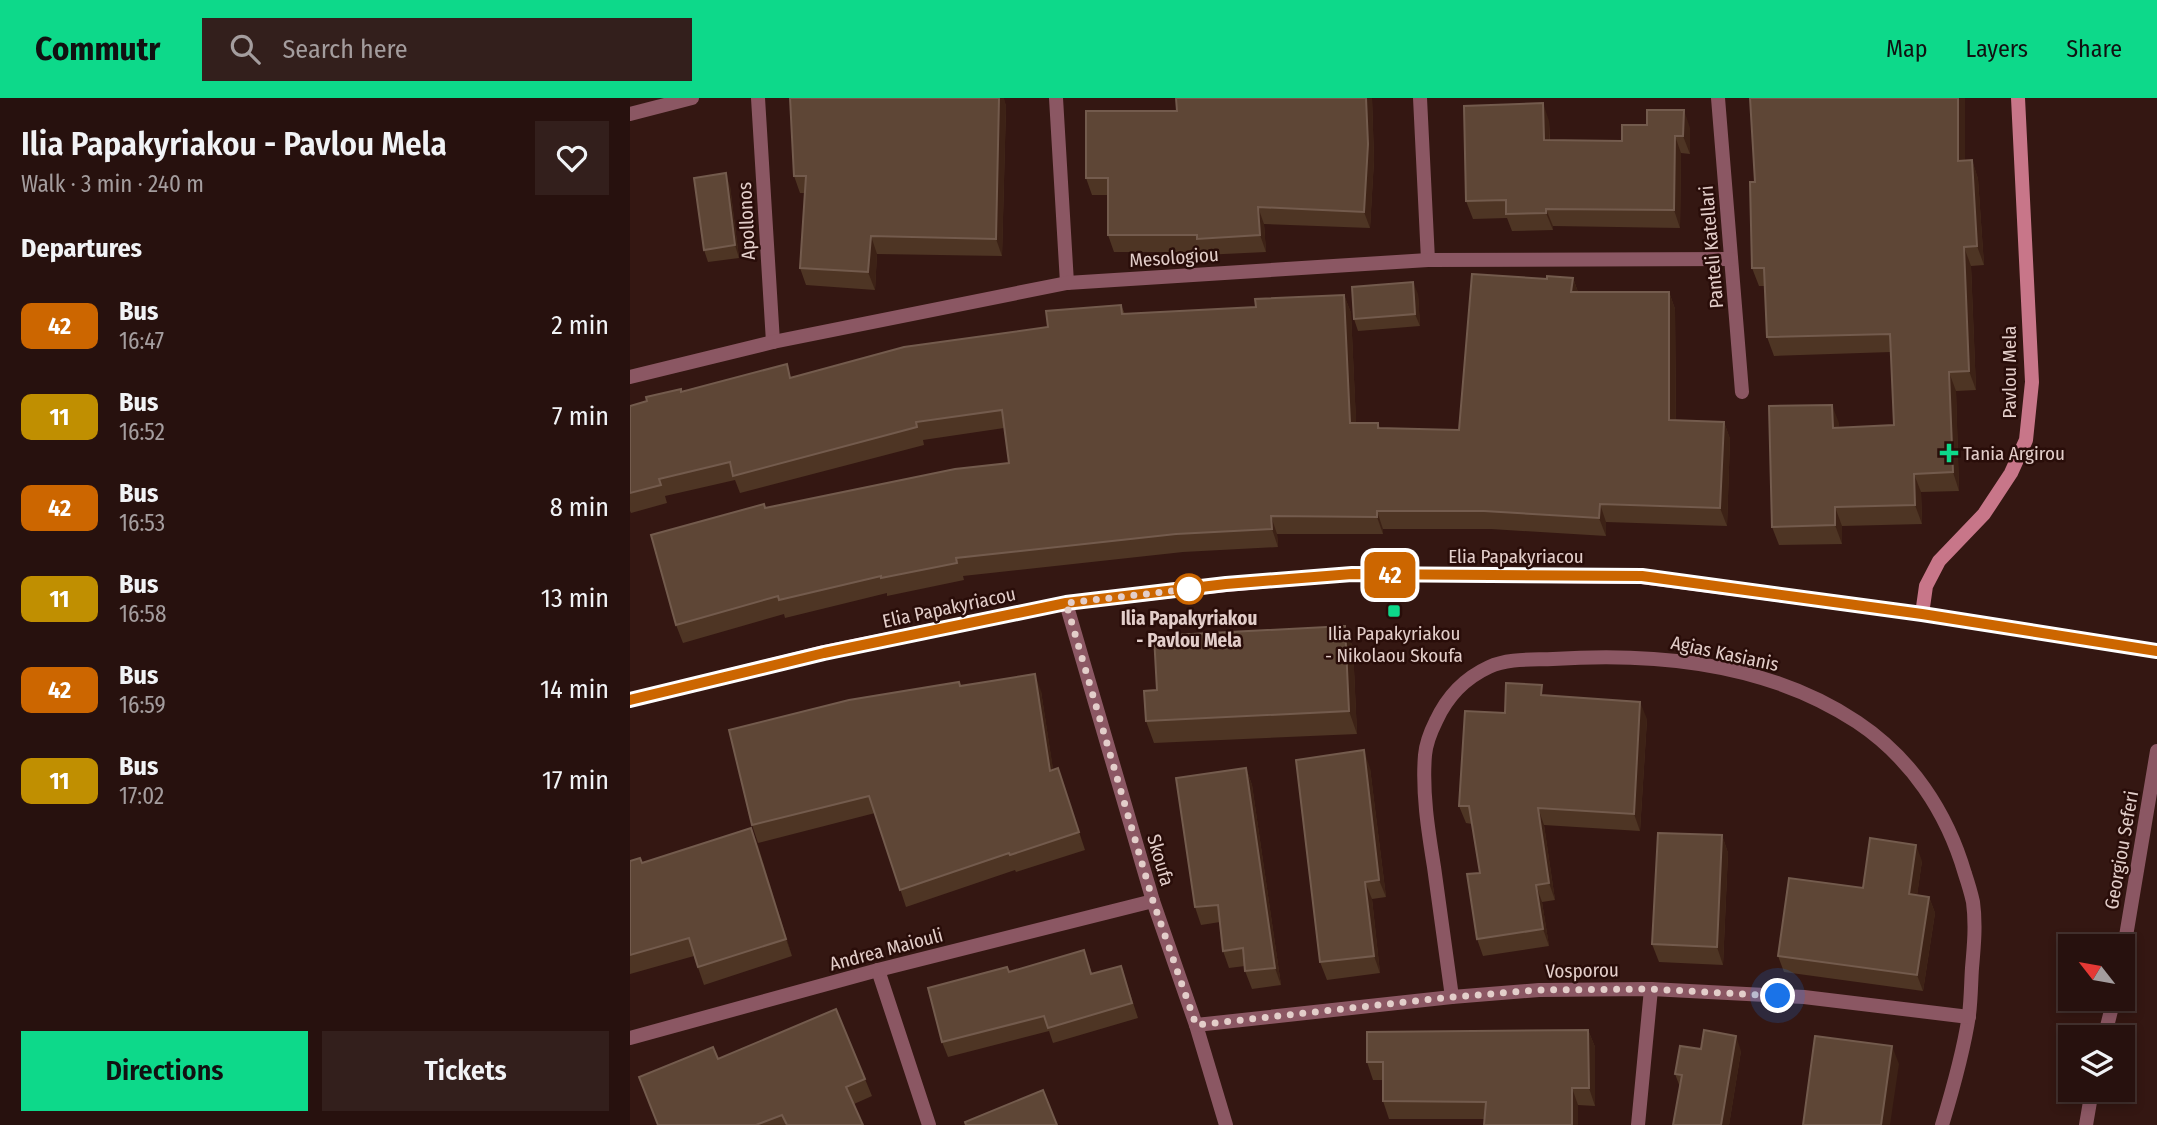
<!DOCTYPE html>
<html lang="en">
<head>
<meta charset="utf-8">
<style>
  body { margin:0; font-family:"Fira Sans Condensed",sans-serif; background:#331f1c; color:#f1f3f6; height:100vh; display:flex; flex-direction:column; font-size:26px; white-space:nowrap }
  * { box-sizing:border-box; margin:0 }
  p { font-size:23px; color:#a49d9e }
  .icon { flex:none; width:38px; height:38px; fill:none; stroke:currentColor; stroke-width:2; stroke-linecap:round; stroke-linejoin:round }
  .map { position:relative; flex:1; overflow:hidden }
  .sheet { display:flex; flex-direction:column; background:#27110e; width:630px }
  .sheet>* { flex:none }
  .badge { padding:0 14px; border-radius:10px; font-size:24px; line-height:46px }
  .needle { width:46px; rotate:301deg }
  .fabs { position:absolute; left:1428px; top:836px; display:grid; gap:14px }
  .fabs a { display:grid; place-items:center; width:77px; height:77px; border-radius:0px; background:#27110e; box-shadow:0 4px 10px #0003,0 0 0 2px #43312e; font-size:35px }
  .you { position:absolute; width:35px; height:35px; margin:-18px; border:5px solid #fff; border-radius:50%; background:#1a73e8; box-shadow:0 0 0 10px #1a73e833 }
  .map>.badge { position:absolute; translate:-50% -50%; box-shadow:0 0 0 4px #fff }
  h2 { padding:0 21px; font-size:26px; line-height:63px }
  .round { display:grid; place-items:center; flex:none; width:74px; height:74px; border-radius:0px; background:#331f1c }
  .summary { display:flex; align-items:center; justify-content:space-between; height:119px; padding:0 21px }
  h1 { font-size:33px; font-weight:600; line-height:52px }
  .button { display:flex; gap:14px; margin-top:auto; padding:14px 21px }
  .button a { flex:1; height:80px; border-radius:0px; background:#0dd98a; color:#111; font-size:28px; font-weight:600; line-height:80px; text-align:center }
  .button a+a { background:#331f1c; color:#f1f3f6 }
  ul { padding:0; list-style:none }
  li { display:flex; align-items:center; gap:21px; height:91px; padding:0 21px }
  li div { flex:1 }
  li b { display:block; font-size:26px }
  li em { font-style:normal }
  li .badge { min-width:77px; font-weight:700; text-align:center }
  header { display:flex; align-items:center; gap:42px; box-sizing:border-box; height:98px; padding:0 35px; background:#0dd98a; color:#111 }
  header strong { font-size:33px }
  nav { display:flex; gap:38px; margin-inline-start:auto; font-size:24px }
  .search { width:490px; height:63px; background:#331f1c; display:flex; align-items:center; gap:18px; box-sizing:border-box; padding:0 24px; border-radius:0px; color:#a49d9e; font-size:26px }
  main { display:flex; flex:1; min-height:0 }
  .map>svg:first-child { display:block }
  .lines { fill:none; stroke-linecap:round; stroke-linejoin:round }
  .street { stroke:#8b5763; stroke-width:14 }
  .secondary { stroke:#c87689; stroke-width:14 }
  .wall { fill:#4e3524 }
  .shaded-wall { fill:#3d2216 }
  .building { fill:#5e4636; stroke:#735b4d; stroke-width:2 }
  .line-casing { stroke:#fff; stroke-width:16 }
  .line { stroke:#c60; stroke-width:10 }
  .walk { stroke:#e3ceca; stroke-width:7; stroke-dasharray:0 12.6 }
  .poi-dot { fill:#0dd98a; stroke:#290d09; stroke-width:2.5 }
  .stop-dot { fill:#fff; stroke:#c60; stroke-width:3.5 }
  .labels { text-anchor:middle; stroke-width:5; stroke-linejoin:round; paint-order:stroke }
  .street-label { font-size:19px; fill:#e3ceca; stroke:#290d09 }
  .poi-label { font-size:19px; fill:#e3ceca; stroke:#290d09; text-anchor:start }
  .stop-label { font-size:19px; font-weight:bold; fill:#e3ceca; stroke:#290d09 }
</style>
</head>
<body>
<header>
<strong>Commutr</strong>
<div class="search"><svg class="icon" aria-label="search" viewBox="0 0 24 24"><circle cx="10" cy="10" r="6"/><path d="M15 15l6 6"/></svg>Search here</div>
<nav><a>Map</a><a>Layers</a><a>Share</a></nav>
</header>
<main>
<section class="sheet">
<div class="summary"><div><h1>Ilia Papakyriakou - Pavlou Mela</h1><p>Walk · 3 min · 240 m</p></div><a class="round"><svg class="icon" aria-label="heart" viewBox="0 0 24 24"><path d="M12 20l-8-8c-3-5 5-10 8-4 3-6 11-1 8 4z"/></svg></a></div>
<h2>Departures</h2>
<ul>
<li><span class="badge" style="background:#c60;color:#fff">42</span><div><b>Bus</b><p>16:47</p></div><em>2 min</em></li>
<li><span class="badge" style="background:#c08f01;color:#fff">11</span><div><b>Bus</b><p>16:52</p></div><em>7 min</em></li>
<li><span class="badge" style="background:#c60;color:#fff">42</span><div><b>Bus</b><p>16:53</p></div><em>8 min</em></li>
<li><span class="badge" style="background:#c08f01;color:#fff">11</span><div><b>Bus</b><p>16:58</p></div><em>13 min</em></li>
<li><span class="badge" style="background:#c60;color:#fff">42</span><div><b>Bus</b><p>16:59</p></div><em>14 min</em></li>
<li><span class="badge" style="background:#c08f01;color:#fff">11</span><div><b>Bus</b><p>17:02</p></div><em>17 min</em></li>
</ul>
<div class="button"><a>Directions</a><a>Tickets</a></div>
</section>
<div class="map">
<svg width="1527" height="1027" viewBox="0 0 1527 1027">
  <rect width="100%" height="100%" fill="#341712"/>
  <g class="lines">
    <!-- street -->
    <g class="street">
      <polyline points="128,0 143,244"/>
      <polyline points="426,0 437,185"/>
      <polyline points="790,0 798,162"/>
      <polyline points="1088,0 1112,294"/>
      <polyline points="0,16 62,0"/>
      <polyline points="0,279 143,244 437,185 798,162 1101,161"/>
      <polyline points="436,505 523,803 566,927 596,1027"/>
      <polyline points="1493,856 1527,653"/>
      <polyline points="248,872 299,1027"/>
      <path d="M822,899C816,855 810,812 804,769C798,732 792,694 795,657C796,646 801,633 806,623C817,599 835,580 859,569C878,560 903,562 923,561C1027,554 1138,565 1227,624C1281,660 1317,714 1335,776C1338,785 1341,795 1343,804C1346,826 1344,848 1342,870C1341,885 1341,901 1339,917C1334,951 1322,994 1312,1027"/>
      <polyline points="566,927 822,899 909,892 1021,891 1174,899 1339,919"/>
      <polyline points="0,940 248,872 523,803"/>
      <polyline points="1474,940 1484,901"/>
      <polyline points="1008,1027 1021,891"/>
      <polyline points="1456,1027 1462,992"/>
    </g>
    <!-- secondary -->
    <g class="secondary">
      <polyline points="1292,516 1296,488 1309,463 1354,416 1381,375 1396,342 1402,284 1388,0"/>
      <polyline points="0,602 194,554 436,505 595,487 722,476 1012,479 1292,516 1527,553"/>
    </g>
  </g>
  <!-- wall -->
  <g class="wall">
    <polygon points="546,0 742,0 744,62 740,130 634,126 636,154 573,157 572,154 484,154 478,137 478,97 462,97 456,80 547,13"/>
    <polygon points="1335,0 1335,63 1342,62 1348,81 1354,167 1341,168 1346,292 1326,293 1329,393 1291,394 1292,426 1212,428 1212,446 1149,447 1142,429 1209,325 1209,330 1264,327 1261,254 1144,258 1137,239 1135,188 1129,188 1122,170 1125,84"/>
    <polygon points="374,2 376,8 372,158 247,156 245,192 176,187 170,170 175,95 170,95 164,78"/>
    <polygon points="919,23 920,42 992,43 1060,30 1060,56 1051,55 1050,130 923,128 923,132 882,133 877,120 843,121 836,103"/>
    <polygon points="100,88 109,160 78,164 74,152"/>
    <polygon points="943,180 948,194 1039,194 1045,211 1046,322 1094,324 1100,341 1097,428 976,424 976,438 861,431 753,431 753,436 647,436 648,449 553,454 333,478 334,482 257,498 257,495 155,520 154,516 53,545 46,527 136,410 379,365 374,330 293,342 294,347 110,395 105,382 35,398 37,405 1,415 0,413 0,308 162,279 418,229 491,207 495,216 626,209 714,197 721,215 726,325 748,325 750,330 829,332 917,181"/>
    <polygon points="788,196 790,228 728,233 724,221"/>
    <polygon points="715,528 723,550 727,636 524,645 516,623 527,592"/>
    <polygon points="330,588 411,593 423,672 428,670 455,752 386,774 385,772 276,809 245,715 128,745 122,727"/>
    <polygon points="915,598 1017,621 1010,733 914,727 925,802 912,804 919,848 853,858 847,841 850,775 842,726 836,725 829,708 875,615"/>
    <polygon points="616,670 622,687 651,887 622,891 615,873 615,868 599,870 593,853 590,824 571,827 565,809"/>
    <polygon points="740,670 756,799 742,801 750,875 697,882 690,864"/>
    <polygon points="121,730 162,858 74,887 64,858 0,876 0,762 0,763 12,765"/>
    <polygon points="1092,737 1098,755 1093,867 1029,864 1022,846"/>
    <polygon points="1292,763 1287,797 1299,799 1305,815 1293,893 1154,874 1148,858 1233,790"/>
    <polygon points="459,867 462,876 491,868 508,920 423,945 419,933 318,959 312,944 379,874"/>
    <polygon points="958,932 965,949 965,1008 948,1007 948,1027 854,1027 854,1021 759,1021 753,1003 753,982 743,982 737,964"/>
    <polygon points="1071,951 1111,953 1099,1027 1043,1027 1050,989 1045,976"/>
    <polygon points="88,961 235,981 242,998 224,1006 233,1027 27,1027"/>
  </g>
  <!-- shaded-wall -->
  <g class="shaded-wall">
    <polygon points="369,0 374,0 376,8 372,158 366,141"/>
    <polygon points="736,0 742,0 744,62 740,130 734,114"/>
    <polygon points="1328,0 1335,0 1335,82 1328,63"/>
    <polygon points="913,5 919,23 920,60 914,42"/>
    <polygon points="1054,12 1060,30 1060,56 1053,38"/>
    <polygon points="1045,38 1051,55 1050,130 1044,112"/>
    <polygon points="1342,62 1348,81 1354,167 1347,148"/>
    <polygon points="96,75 100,88 109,160 105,147"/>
    <polygon points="628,109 634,126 636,154 630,137"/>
    <polygon points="916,111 923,128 923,132 916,115"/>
    <polygon points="241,138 247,156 245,192 238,174"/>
    <polygon points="1334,149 1341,168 1346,292 1339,273"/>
    <polygon points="943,180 949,197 941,194"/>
    <polygon points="783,184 788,196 790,228 785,216"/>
    <polygon points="1039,194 1045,211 1046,340 1039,322"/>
    <polygon points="714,197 721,215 727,343 720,325"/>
    <polygon points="1319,274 1326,293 1329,393 1323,374"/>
    <polygon points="1202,307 1209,325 1210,349 1203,330"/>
    <polygon points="1094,324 1100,341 1097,428 1090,410"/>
    <polygon points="1284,376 1291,394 1292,426 1285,407"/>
    <polygon points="970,406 976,424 976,438 969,420"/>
    <polygon points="1205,409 1212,428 1212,446 1205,427"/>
    <polygon points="747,413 753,431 753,436 747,419"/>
    <polygon points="641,418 647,436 648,449 642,431"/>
    <polygon points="715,528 723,550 727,636 719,613"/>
    <polygon points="405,576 411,593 426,690 420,673"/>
    <polygon points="1010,604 1017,621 1010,733 1004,716"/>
    <polygon points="734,652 740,670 756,799 749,782"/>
    <polygon points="616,670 622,687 651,887 645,870"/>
    <polygon points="908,710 914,727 925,802 919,785"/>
    <polygon points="121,730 128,747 162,858 156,841"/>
    <polygon points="1092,737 1098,755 1093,867 1087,849"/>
    <polygon points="1286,747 1292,763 1285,812 1279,796"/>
    <polygon points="735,784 742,801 750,875 744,858"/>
    <polygon points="906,787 912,804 919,848 913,831"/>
    <polygon points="1299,799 1305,815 1293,893 1287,877"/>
    <polygon points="958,932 965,949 965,1008 959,990"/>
    <polygon points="1106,938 1111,953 1099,1027 1091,1027"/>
    <polygon points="1262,948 1269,966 1260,1027 1251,1027"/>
    <polygon points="942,990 948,1007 948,1027 942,1027"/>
  </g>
  <!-- building -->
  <g class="building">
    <polygon points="160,0 369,0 366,141 241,138 238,174 170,170 176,78 164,78"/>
    <polygon points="546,0 736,0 738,46 734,114 628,109 630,137 567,141 567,137 478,137 478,80 456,80 456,13 547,13"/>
    <polygon points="1120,0 1328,0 1328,63 1342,62 1347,148 1334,149 1339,273 1319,274 1323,374 1284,376 1285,407 1205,409 1205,427 1142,429 1139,308 1202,307 1203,330 1264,327 1260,236 1137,239 1134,170 1122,170 1120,84 1125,84"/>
    <polygon points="913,5 914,42 992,43 992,27 1017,27 1017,12 1054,12 1053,38 1045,38 1044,112 916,111 916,115 876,116 876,102 836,103 834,8"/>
    <polygon points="96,75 105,147 74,152 64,80"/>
    <polygon points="842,176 917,181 917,178 943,180 941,194 1039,194 1039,322 1094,324 1090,410 970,406 969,420 854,413 747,413 747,419 641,418 642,431 546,436 326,460 327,465 251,480 251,478 149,502 148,498 46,527 21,437 134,406 135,410 325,371 379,365 372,312 286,324 287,329 103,378 100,364 29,381 31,387 0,395 0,308 17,303 16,299 51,291 51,294 157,266 160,280 274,249 418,229 416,213 491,207 492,216 626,209 625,201 714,197 720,325 748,325 748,330 829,332"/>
    <polygon points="783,184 785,216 724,221 722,189"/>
    <polygon points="715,528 719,613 516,623 514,593 527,592 524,538"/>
    <polygon points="405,576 420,673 428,670 449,734 380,757 379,755 270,792 239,698 122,727 99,632 219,602 329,584 330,588"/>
    <polygon points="876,585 912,587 911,597 1010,604 1004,716 908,710 919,785 906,787 913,831 847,841 837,776 850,775 839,708 829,708 835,613 875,615"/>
    <polygon points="734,652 749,782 735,784 744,858 690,864 666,662"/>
    <polygon points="616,670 645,870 615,873 613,850 593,853 588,807 565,809 546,680"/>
    <polygon points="121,730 156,841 68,869 59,840 0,857 0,763 10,760 12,765"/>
    <polygon points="1028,735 1092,737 1087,849 1022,846"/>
    <polygon points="1240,740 1286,747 1279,796 1299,799 1287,877 1148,858 1159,780 1233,790"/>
    <polygon points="454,852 461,876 491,868 502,905 418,930 414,918 312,944 298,890 377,869 379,874"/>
    <polygon points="206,911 235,981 216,989 233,1027 157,1027 152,1017 126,1027 28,1027 9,979 83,949 88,961"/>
    <polygon points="958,932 959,990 942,990 942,1027 854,1027 856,1004 753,1003 753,964 737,964 737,934"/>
    <polygon points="1074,932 1106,938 1091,1027 1043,1027 1052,977 1045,976 1050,948 1071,951"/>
    <polygon points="1185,938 1262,948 1251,1027 1173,1027"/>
    <polygon points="413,992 427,1027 336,1027 335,1024"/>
  </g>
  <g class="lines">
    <defs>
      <polyline id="line" points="0,602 194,555 436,505 596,486 722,476 1012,478 1292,516 1527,553"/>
    </defs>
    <!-- line casing -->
    <use href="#line" class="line-casing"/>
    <!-- line -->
    <use href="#line" class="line"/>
    <!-- walk -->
    <polyline class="walk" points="559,491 569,490 436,505 523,803 566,927 822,899 909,892 1021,891 1148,898"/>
  </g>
  <!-- markers -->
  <g class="poi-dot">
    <path d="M1315.5 344.5h7v7h7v7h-7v7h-7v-7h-7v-7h7z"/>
    <rect x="757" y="506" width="14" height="14" rx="3.5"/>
  </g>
  <circle class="stop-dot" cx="559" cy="491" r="14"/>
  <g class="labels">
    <!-- street labels -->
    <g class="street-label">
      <text transform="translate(116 123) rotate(-93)" y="7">Apollonos</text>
      <text transform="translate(1081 149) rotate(-95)" y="7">Panteli Katellari</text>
      <text transform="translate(544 159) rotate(-4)" y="7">Mesologiou</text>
      <text transform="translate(1379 274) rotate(-90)" y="7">Pavlou Mela</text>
      <text x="886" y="465">Elia Papakyriacou</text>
      <text transform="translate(319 509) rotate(-12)" y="7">Elia Papakyriacou</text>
      <text transform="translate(1095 555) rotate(12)" y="7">Agias Kasianis</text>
      <text transform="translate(1491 752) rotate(-80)" y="7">Georgiou Seferi</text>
      <text transform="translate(531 762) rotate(74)" y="7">Skoufa</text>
      <text transform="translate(256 851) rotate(-15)" y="7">Andrea Maiouli</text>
      <text transform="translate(952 872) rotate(-1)" y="7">Vosporou</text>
    </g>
    <!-- poi labels -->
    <g class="poi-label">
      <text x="1333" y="362">Tania Argirou</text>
      <text x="764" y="542" text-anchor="middle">Ilia Papakyriakou<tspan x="764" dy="22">- Nikolaou Skoufa</tspan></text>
    </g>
    <!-- stop labels -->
    <g class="stop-label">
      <text x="559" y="527">Ilia Papakyriakou<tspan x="559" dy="22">- Pavlou Mela</tspan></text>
    </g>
  </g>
</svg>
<div class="fabs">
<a><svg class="needle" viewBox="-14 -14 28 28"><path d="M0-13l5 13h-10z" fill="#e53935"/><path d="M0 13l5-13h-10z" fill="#a49d9e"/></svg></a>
<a><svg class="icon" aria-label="layers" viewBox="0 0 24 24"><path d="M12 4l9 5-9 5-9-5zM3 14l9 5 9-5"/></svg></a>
</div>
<div class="you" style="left:1148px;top:898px"></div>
<b class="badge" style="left:760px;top:477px;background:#c60;color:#fff">42</b>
</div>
</main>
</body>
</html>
